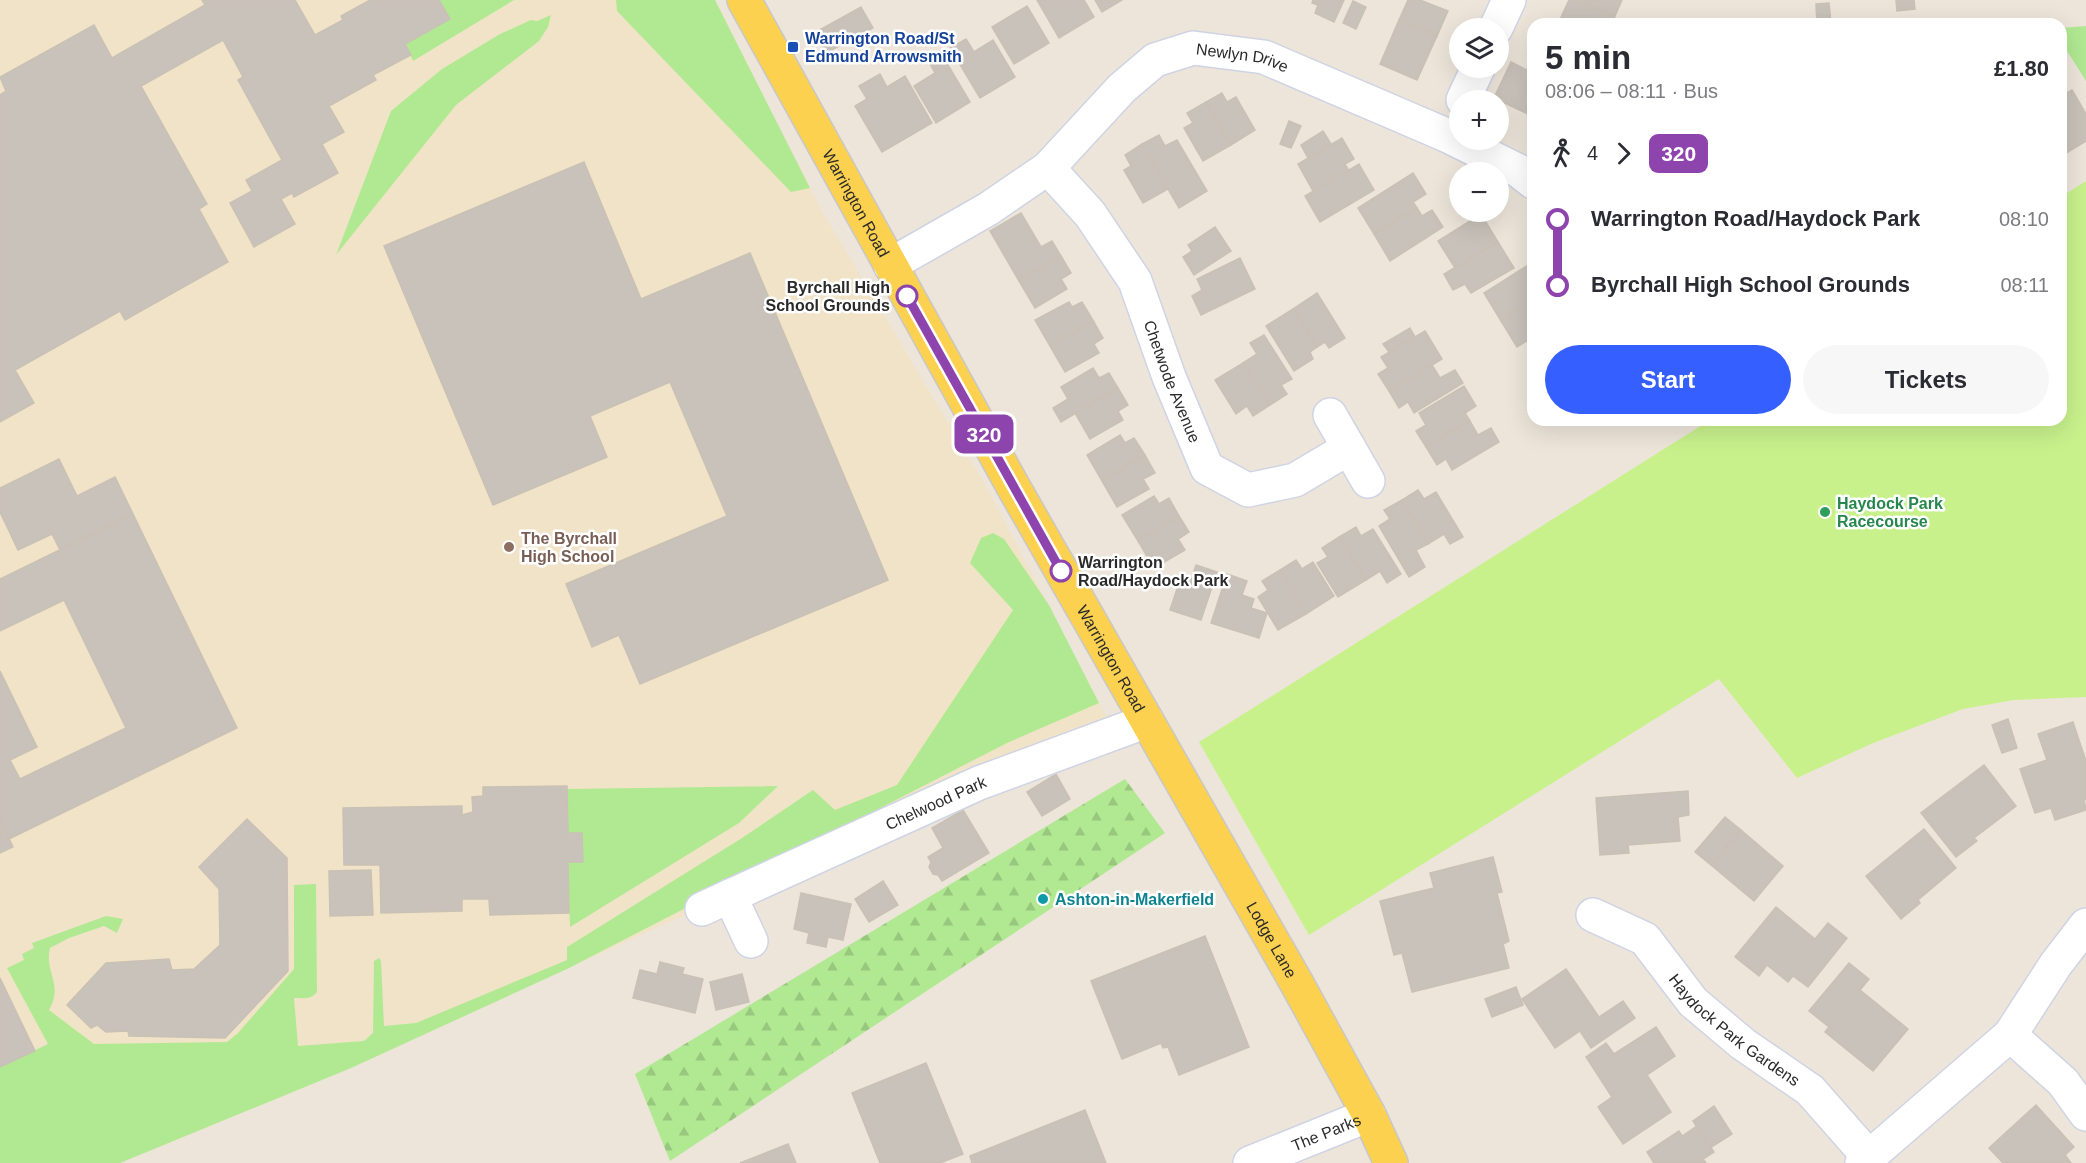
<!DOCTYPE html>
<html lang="en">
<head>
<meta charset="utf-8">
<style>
  body { margin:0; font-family:Arial,sans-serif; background:#f7f7f7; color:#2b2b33; height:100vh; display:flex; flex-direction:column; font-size:22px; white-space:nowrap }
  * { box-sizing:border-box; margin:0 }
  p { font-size:20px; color:#7c7c81 }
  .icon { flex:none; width:33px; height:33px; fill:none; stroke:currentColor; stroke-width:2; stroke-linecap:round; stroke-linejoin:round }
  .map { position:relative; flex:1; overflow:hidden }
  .drawer { position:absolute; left:1527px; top:18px; width:540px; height:408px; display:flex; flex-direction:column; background:#fff; border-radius:18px; box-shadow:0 6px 24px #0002 }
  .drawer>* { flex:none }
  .badge { padding:0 12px; border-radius:9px; font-size:21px; line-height:39px }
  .tools { position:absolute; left:1449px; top:18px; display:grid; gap:12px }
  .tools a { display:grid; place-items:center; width:60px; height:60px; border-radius:50%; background:#fff; box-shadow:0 6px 24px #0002; font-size:30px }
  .map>.badge { position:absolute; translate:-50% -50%; box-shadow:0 0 0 3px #fff }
  .legs { display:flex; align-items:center; gap:9px; height:66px; padding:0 18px; font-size:20px }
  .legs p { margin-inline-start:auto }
  .overview { display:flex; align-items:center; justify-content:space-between; height:102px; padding:0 18px }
  h1 { font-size:33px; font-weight:700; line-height:45px }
  .primary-button { display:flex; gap:12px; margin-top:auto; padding:12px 18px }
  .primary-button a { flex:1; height:69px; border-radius:36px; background:#355fff; color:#fff; font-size:24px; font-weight:700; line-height:69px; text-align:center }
  .primary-button a+a { background:#f7f7f7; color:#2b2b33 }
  ul { padding:0 18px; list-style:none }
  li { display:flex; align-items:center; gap:21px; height:66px; font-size:22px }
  li i { display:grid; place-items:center; width:9px; height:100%; margin:0 8px; background:currentColor }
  li i::after { content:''; width:15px; height:15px; margin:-8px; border:4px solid; border-radius:50%; background:#fff }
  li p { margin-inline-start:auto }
  li:first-child i { background:linear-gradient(#0000 50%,currentColor 0) }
  li:last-child i { background:linear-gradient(currentColor 50%,#0000 0) }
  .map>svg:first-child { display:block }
  .education { fill:#f1e3c8 }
  .grass { fill:#b1e992 }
  .forest { fill:url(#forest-firs) }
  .pitch { fill:#c8f18c }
  .building { fill:#c8c2ba; stroke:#c9c1b4; stroke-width:1.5 }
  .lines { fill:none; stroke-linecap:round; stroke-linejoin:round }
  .minor-casing { stroke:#cfd4e4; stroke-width:36 }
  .major-casing { stroke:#c8c8c8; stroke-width:36 }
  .minor { stroke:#fff; stroke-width:33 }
  .major { stroke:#fcd150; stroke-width:33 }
  .line-1-casing { stroke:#fff; stroke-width:14 }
  .line-1 { stroke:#8e44ad; stroke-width:9 }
  .transit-dot { fill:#1a4fb4; stroke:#fff; stroke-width:2 }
  .stop-1-dot { fill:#fff; stroke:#8e44ad; stroke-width:3 }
  .leisure-dot { fill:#2e9e5b; stroke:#fff; stroke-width:2 }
  .education-dot { fill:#8d6e63; stroke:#fff; stroke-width:2 }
  .culture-dot { fill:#0f9aa8; stroke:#fff; stroke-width:2 }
  .labels { text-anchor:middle; stroke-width:5; stroke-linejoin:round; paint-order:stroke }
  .transit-label { font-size:16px; font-weight:bold; fill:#164399; stroke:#fff; text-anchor:start }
  .street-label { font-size:16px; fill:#2a2a2a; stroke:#fff }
  .stop-label { font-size:16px; font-weight:bold; fill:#2a2a2a; stroke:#fff; text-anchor:end }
  .leisure-label { font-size:16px; font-weight:bold; fill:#27864d; stroke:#fff; text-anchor:start }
  .education-label { font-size:16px; font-weight:bold; fill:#785e54; stroke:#fff; text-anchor:start }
  .culture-label { font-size:16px; font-weight:bold; fill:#0d838f; stroke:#fff; text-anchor:start }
</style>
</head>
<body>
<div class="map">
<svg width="2086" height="1163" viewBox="0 0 2086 1163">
  <defs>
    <pattern id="forest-firs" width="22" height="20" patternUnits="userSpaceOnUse" patternTransform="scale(1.5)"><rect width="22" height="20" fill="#b1e992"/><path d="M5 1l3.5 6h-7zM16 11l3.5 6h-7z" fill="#98c87e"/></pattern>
  </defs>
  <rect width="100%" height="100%" fill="#ede5da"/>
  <!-- education -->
  <polygon class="education" points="0,0 715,0 822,211 987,488 1107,718 823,851 351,1068 120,1163 0,1163"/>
  <!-- grass -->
  <g class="grass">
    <polygon points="439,0 514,0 413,61 405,44 450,19"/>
    <polygon points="616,0 715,0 810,188 791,192 617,11"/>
    <polygon points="551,15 548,27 539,41 456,105 336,255 391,111 442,69 500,34 531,20 537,21"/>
    <polygon points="2086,26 2086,81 2064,46 2061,47 2061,28"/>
    <path d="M993,533L1004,539L1049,605L1099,703L1007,743L567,969L351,1068L120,1163H0V1067L48,1044L7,968L24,960L22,954L34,948L32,943L106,916L123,919L117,933L104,926L69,938L50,948C44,973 64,984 49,1010L94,1044L227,1042L238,1033L294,969V885L316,884L317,992C311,1000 303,998 294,998L298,1046L364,1041L373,1033L374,961L379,958L381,961L384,1026L416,1023L567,960V947L742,838L813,790L835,810L897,785L1013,610L970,563L981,538Z"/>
    <polygon points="778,786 739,823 570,927 568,862 583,861 582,833 568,833 567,789"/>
  </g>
  <!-- forest -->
  <polygon class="forest" points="1125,779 1165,833 670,1161 635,1074"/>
  <!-- pitch -->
  <polygon class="pitch" points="2086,181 2086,697 2014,700 1963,709 1873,743 1797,778 1719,679 1309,935 1199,742 1710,420 2061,420 2061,197"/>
  <!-- building -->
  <g class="building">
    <polygon points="202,0 295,0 315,35 343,20 341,16 370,0 439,0 450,19 405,44 411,55 373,75 376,80 329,106 344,132 322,144 338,173 294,197 292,193 281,199 295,224 254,247 230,203 252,191 246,180 282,160 238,80 243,77 223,40 141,86 207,204 199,209 228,262 125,320 120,311 15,370 34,403 0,422 0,95 6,91 0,77 94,25 112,58 205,5"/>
    <polygon points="1037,0 1084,0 1094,17 1059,38"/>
    <polygon points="1095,0 1122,0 1102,12"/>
    <polygon points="1313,0 1344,0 1334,22 1315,13 1318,5 1312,3"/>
    <polygon points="1408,0 1420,0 1448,11 1437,36 1399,20"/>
    <polygon points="1569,0 1578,0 1615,16 1612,24 1558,24"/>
    <polygon points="1578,0 1622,0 1615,16"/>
    <polygon points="1896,0 1914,0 1915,9 1897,11"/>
    <polygon points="1353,1 1366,7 1356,29 1343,23"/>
    <polygon points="1829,3 1831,24 1817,24 1816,4"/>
    <polygon points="1027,6 1049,43 1014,64 992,27"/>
    <polygon points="861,7 873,28 826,53 814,33"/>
    <polygon points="1399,20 1437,36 1417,80 1380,64"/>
    <polygon points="966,39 974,52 993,40 1015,77 980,98 950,48"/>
    <polygon points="942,55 970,102 936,123 914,86 935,73 929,62 934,56"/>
    <polygon points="1511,62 1533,73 1532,116 1494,98"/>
    <polygon points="880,74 887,87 905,76 932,123 882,152 855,106 867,99 859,86"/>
    <polygon points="2072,90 2086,114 2086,141 2063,155 2061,152 2061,96"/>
    <polygon points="1222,93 1227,102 1236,97 1255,130 1231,145 1206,102"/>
    <polygon points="1206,102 1231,145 1203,161 1184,128 1193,123 1187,113"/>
    <polygon points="1289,121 1301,126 1291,148 1280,144"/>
    <polygon points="1323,131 1331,144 1308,158 1301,145"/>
    <polygon points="1159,135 1165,146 1177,140 1207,191 1179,208 1142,144"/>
    <polygon points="1342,138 1354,159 1345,164 1349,171 1313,191 1298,164"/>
    <polygon points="1142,144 1168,189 1143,203 1124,170 1131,166 1125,155"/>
    <polygon points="584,162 641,299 750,253 888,580 640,684 619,635 592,647 566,584 727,516 670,382 590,416 607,457 493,505 384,246"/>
    <polygon points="1359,164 1374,190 1320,222 1305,196"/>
    <polygon points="1413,173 1426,194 1413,202 1417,208 1374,234 1358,208"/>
    <polygon points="1417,208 1422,216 1432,210 1443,227 1390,261 1374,234"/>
    <polygon points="1021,213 1041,247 1052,241 1061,256 1019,281 990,231"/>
    <polygon points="1481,214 1498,242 1455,268 1438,241"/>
    <polygon points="1215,227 1231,251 1194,275 1183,257 1192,251 1188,245"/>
    <polygon points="1498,242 1514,268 1471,293 1465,284 1453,290 1444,274"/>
    <polygon points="1061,256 1071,273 1061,279 1067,289 1035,308 1019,281"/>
    <polygon points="1240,258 1255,289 1201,315 1192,296 1202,290 1197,279"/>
    <polygon points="1533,262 1533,301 1501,321 1484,293"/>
    <polygon points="1317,293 1345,338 1329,348 1325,342 1317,347 1293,309"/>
    <polygon points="1533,301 1533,337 1517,347 1501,321"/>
    <polygon points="1069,302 1072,307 1082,302 1094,322 1050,346 1035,320"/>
    <polygon points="1293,309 1317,347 1310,352 1313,359 1294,371 1266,326"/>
    <polygon points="1094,322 1103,338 1094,344 1099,353 1065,372 1050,346"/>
    <polygon points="1410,328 1415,337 1389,352 1383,344"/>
    <polygon points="1425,331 1442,359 1389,391 1378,374 1388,368 1381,357"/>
    <polygon points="1264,335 1292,379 1281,385 1287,394 1270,405 1243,363 1257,354 1250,343"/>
    <polygon points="1243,363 1270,405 1253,416 1247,406 1236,414 1215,380"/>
    <polygon points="1432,365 1440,378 1455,370 1463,383 1414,413 1408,402 1399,408 1389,391"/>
    <polygon points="1093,368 1099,378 1109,373 1118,388 1061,422 1053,408 1068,399 1061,387"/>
    <polygon points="1464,386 1476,406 1465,413 1470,421 1426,447 1416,431 1426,425 1419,413"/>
    <polygon points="1118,388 1128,405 1118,411 1123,420 1090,439 1075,413"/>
    <polygon points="1470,421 1478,435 1491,428 1499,442 1452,470 1446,459 1437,465 1426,447"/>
    <polygon points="1120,435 1125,443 1134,438 1145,455 1102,481 1087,455"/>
    <polygon points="1145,455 1155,473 1143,479 1149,489 1117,507 1102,481"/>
    <polygon points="59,459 77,496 115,477 133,514 60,550 52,534 18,550 0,512 0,488"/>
    <polygon points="1418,490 1424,499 1436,492 1463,537 1450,544 1444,534 1428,544 1402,500"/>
    <polygon points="1154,496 1159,504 1169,498 1179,516 1138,541 1122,515"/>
    <polygon points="1402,500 1428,544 1416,550 1425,567 1409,577 1379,526 1390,519 1384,510"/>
    <polygon points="133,514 237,728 9,839 0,820 0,671 37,747 10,760 20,779 126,728 64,600 0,631 0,579"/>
    <polygon points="1179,516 1189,532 1178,539 1185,550 1154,568 1138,541"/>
    <polygon points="1356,527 1361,536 1373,529 1401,574 1387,583 1380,571 1366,580 1339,537"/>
    <polygon points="1339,537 1366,580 1338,597 1317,563 1328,557 1322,548"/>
    <polygon points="1296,560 1302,569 1313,562 1334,596 1306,614 1280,570"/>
    <polygon points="1196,565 1217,572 1201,620 1170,610 1182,574 1192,578"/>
    <polygon points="1280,570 1306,614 1278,630 1258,597 1268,590 1262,581"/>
    <polygon points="1227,574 1247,581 1242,595 1254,599 1251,608 1267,613 1259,638 1211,623"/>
    <polygon points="2008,719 2017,748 2002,753 1992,725"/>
    <polygon points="2073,722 2086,761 2086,799 2084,800 2086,810 2055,820 2051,808 2035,813 2020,769 2047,760 2038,734"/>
    <polygon points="1984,765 2016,806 1974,838 1977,841 1956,857 1921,813"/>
    <polygon points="1056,774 1070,799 1042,816 1027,792"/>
    <polygon points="567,786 568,833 582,833 583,862 568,862 569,913 490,915 489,899 462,899 462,911 381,913 380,865 344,865 343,808 462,806 462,815 473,812 472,797 483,796 483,787"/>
    <polygon points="1688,791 1689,815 1678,817 1680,841 1628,845 1629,853 1600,855 1596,798"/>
    <polygon points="963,810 989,853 942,881 938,875 933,874 929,867 931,862 928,857 943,848 932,828"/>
    <polygon points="1725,817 1741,830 1711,865 1695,852"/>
    <polygon points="247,819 287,858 288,971 225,1038 129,1036 128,1031 106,1032 97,1025 91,1028 67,1005 106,963 169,959 172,970 194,969 220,945 219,889 199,867"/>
    <polygon points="0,820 13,847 0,853"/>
    <polygon points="1924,829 1956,868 1918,900 1920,903 1901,919 1866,876"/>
    <polygon points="1741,830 1783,866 1754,901 1711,865"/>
    <polygon points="1493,857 1502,892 1497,893 1509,941 1503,944 1509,968 1412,992 1402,953 1394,955 1380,901 1434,888 1430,873"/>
    <polygon points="371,870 373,915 330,916 329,871"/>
    <polygon points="883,881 898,905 869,922 855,899"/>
    <polygon points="801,893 851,904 843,940 828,937 826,947 807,943 809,933 794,929"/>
    <polygon points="1776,907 1815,939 1828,923 1847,938 1808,987 1793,976 1788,982 1767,965 1759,976 1735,957"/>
    <polygon points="1205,936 1249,1047 1179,1075 1168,1047 1163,1048 1161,1043 1122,1059 1091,981"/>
    <polygon points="660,962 684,968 682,974 703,979 695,1013 633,998 640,970 657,974"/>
    <polygon points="1849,963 1869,979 1860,990 1908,1029 1873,1071 1825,1032 1829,1027 1809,1011"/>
    <polygon points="1566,969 1599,1017 1623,1001 1635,1018 1591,1048 1580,1031 1555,1048 1522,999"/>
    <polygon points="742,974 749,1002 716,1010 710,982"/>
    <polygon points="0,978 35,1051 0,1067"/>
    <polygon points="1516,987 1523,1005 1492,1017 1485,999"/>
    <polygon points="1656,1027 1675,1056 1647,1075 1671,1112 1623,1144 1598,1107 1612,1097 1586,1057 1606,1043 1614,1054"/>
    <polygon points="926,1063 963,1154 940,1163 880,1163 852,1093"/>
    <polygon points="2036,1105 2074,1147 2065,1155 2071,1163 2003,1163 1989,1148"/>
    <polygon points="1714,1106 1732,1134 1710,1148 1693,1121"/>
    <polygon points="1085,1110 1106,1163 972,1163 970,1156"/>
    <polygon points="1697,1126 1714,1152 1703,1159 1706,1163 1654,1163 1647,1152 1679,1131 1682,1136"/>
    <polygon points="788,1144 796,1163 740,1163"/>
  </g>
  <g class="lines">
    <defs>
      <g id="minor">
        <polyline points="1496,28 1509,0"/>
        <polyline points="1463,100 1478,68"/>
        <path id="s1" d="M1048,168L1090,214L1135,281L1169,377L1207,468L1248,490L1295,480L1349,448"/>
        <path id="s2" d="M890,265L988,209L1048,168L1122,88L1155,60L1193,48L1264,57L1446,135L1519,171L1533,182"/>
        <polyline points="1330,415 1368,481"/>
        <path id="s3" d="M730,896L979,783L1147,721"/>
        <polyline points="702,909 730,896 751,941"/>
        <path id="s4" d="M1593,915L1645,939L1693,1002L1743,1044L1810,1090L1869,1157"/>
        <polyline points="2010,1035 2063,1082 2086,1114"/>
        <path id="s5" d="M1250,1163L1369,1115"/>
        <polyline points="1862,1163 2010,1035 2056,964 2086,925"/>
      </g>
      <g id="major">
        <path id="s6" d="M744,0L1014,488L1296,982L1369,1115L1391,1163"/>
      </g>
    </defs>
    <!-- minor casing -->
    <use href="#minor" class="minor-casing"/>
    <!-- major casing -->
    <use href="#major" class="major-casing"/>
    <!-- minor -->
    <use href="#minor" class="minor"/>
    <!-- major -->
    <use href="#major" class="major"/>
  </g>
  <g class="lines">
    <defs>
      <polyline id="line-1" points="907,296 1061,571"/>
    </defs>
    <!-- line-1 casing -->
    <use href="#line-1" class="line-1-casing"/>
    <!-- line-1 -->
    <use href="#line-1" class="line-1"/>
  </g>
  <!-- markers -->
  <rect class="transit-dot" x="787" y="41" width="12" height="12" rx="3"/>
  <g class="stop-1-dot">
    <circle cx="907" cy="296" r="10"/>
    <circle cx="1061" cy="571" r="10"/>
  </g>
  <circle class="leisure-dot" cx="1825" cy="512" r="6"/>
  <circle class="education-dot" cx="509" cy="547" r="6"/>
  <circle class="culture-dot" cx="1043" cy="899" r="6"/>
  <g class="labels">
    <!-- transit labels -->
    <g class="transit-label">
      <text x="805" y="44">Warrington Road/St<tspan x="805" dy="18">Edmund Arrowsmith</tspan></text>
    </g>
    <!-- street labels -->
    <g class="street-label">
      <text dy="6" stroke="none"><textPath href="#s2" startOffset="428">Newlyn Drive</textPath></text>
      <text dy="6" stroke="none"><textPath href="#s6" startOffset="232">Warrington Road</textPath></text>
      <text dy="6" stroke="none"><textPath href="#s1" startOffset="250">Chetwode Avenue</textPath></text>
      <text dy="6" stroke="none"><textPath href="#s6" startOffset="754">Warrington Road</textPath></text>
      <text dy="6" stroke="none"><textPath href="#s3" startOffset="226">Chelwood Park</textPath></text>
      <text dy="6" stroke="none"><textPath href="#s6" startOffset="1078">Lodge Lane</textPath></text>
      <text dy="6" stroke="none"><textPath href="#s4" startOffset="186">Haydock Park Gardens</textPath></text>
      <text dy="6" stroke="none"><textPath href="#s5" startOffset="82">The Parks</textPath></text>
    </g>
    <!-- stop labels -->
    <g class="stop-label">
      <text x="890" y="293">Byrchall High<tspan x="890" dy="18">School Grounds</tspan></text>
      <text x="1078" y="568" text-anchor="start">Warrington<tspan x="1078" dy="18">Road/Haydock Park</tspan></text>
    </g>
    <!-- leisure labels -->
    <g class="leisure-label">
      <text x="1837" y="509">Haydock Park<tspan x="1837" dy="18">Racecourse</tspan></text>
    </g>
    <!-- education labels -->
    <g class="education-label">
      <text x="521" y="544">The Byrchall<tspan x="521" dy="18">High School</tspan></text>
    </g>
    <!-- culture labels -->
    <g class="culture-label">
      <text x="1055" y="905">Ashton-in-Makerfield</text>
    </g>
  </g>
</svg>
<div class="tools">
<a><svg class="icon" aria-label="layers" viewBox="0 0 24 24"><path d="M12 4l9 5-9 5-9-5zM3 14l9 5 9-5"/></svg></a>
<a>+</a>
<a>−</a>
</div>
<b class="badge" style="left:984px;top:434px;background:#8e44ad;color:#fff">320</b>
<section class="drawer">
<div class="overview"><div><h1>5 min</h1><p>08:06 – 08:11 · Bus</p></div><b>£1.80</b></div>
<div class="legs"><svg class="icon" aria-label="walk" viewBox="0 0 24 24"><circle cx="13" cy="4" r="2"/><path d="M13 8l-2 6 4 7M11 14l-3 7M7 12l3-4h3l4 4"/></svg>4<svg class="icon" aria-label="forward" viewBox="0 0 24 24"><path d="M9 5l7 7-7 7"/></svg><b class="badge" style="background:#8e44ad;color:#fff">320</b></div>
<ul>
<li><i style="color:#8e44ad"></i><b>Warrington Road/Haydock Park</b><p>08:10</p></li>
<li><i style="color:#8e44ad"></i><b>Byrchall High School Grounds</b><p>08:11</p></li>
</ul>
<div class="primary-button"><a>Start</a><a>Tickets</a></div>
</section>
</div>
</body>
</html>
